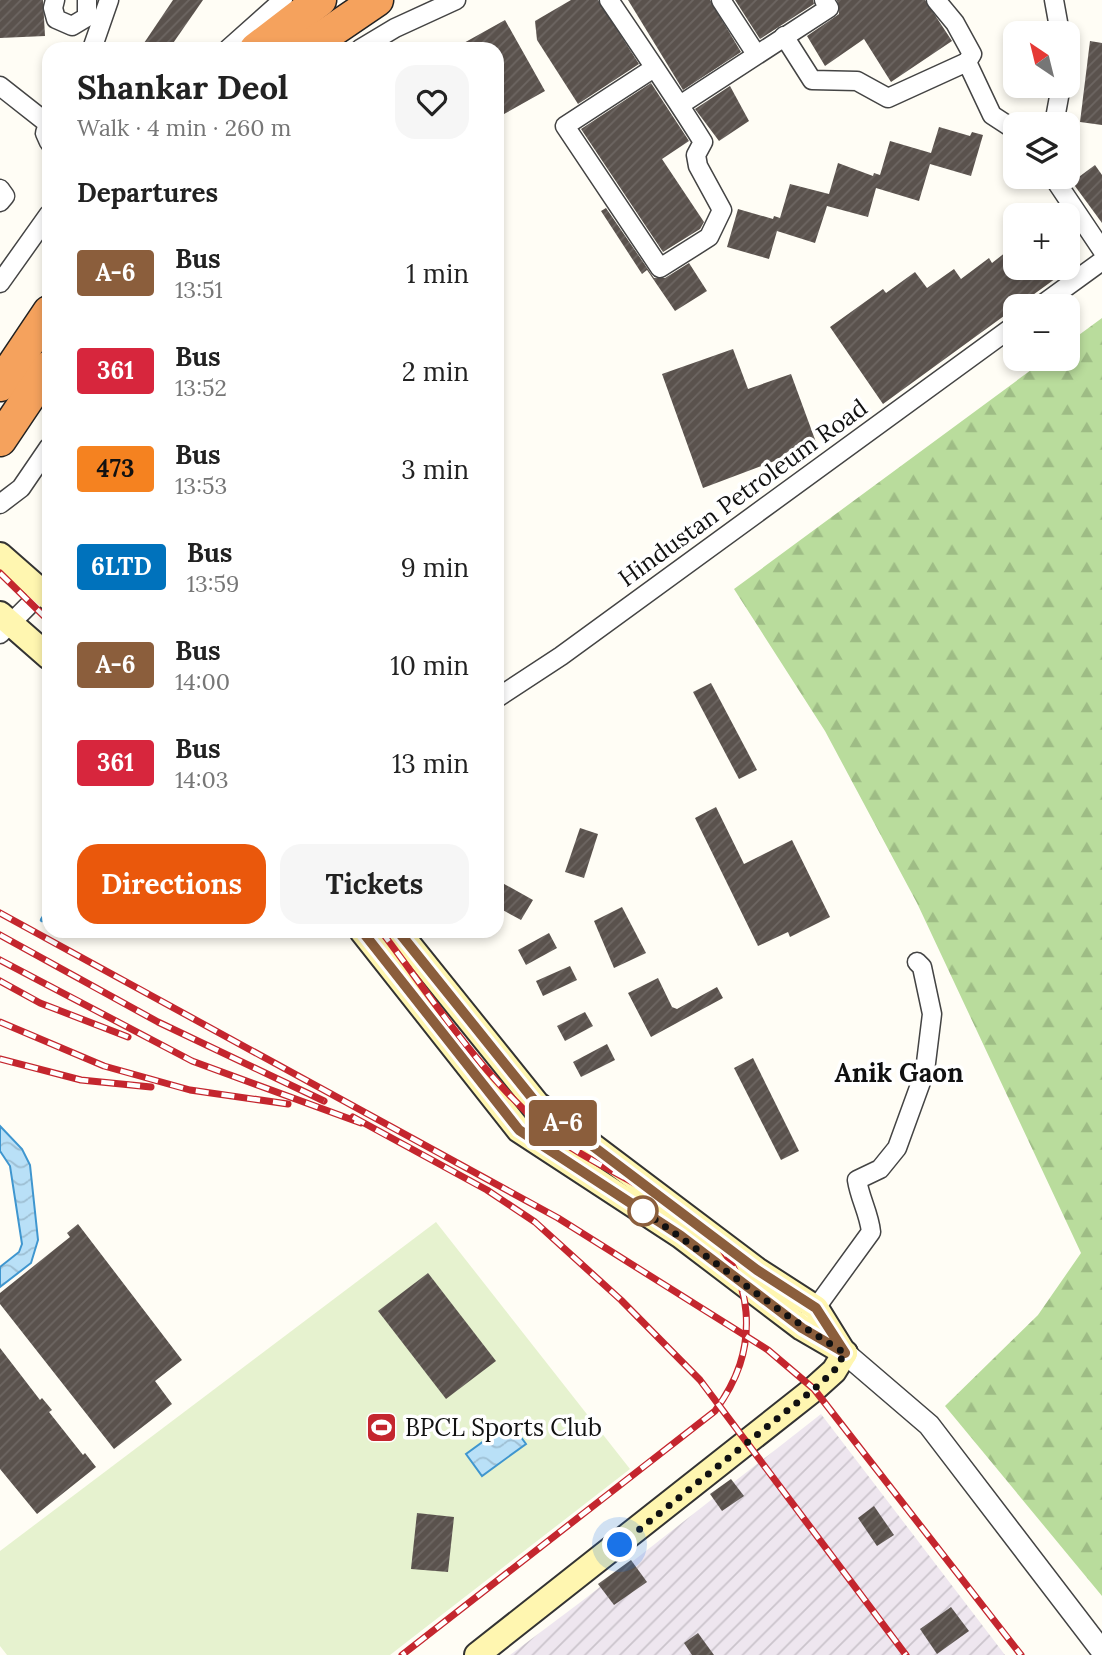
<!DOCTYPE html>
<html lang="en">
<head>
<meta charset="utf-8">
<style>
  body { margin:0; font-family:Lora,serif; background:#f6f6f6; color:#222; height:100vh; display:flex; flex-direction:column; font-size:26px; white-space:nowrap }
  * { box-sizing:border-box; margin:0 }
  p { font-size:23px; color:#767676 }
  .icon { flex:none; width:38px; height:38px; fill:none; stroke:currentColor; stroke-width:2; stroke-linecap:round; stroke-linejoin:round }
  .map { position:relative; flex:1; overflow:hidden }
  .drawer { position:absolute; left:42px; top:42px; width:462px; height:896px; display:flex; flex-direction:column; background:#fff; border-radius:21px; box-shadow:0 4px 10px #0003 }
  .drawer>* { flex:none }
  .badge { padding:0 14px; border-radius:5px; font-size:24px; line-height:46px }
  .needle { width:46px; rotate:325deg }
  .buttons { position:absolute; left:1003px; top:21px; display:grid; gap:14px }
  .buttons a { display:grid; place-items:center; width:77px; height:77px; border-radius:14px; background:#fff; box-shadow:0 4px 10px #0003; font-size:35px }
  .you { position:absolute; width:35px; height:35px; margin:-18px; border:5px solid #fff; border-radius:50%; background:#1a73e8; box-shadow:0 0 0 10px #1a73e833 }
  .map>.badge { position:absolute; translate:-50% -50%; box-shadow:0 0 0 4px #fff }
  h2 { padding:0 35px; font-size:26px; line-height:63px }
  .round { display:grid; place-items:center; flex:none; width:74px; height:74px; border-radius:21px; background:#f6f6f6 }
  .headline { display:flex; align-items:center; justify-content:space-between; height:119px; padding:0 35px }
  h1 { font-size:33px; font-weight:700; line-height:52px }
  .primary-button { display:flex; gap:14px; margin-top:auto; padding:14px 35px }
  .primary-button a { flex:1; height:80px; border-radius:21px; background:#ea580c; color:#fff; font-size:28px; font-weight:700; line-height:80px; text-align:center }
  .primary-button a+a { background:#f6f6f6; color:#222 }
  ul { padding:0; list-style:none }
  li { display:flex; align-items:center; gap:21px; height:98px; padding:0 35px }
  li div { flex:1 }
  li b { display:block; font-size:26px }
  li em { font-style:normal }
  li .badge { min-width:77px; font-weight:700; text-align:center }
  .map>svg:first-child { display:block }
  .industrial { fill:url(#industrial-furrows) }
  .forest { fill:url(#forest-firs) }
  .pitch { fill:#e6f2cf }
  .water { fill:url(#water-waves); stroke:#3f96cf; stroke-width:2 }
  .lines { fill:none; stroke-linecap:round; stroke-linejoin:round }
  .stream { stroke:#3f96cf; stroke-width:4.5 }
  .building { fill:url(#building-hatch) }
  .minor-casing { stroke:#444; stroke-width:21 }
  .tertiary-casing { stroke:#444; stroke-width:24 }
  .secondary-casing { stroke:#333; stroke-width:28 }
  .motorway-casing { stroke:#222; stroke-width:35 }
  .minor { stroke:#fff; stroke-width:18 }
  .tertiary { stroke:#fff; stroke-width:21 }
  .secondary { stroke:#fff6b0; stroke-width:24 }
  .motorway { stroke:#f5a25d; stroke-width:32 }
  .rail-casing { stroke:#c4262e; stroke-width:7 }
  .rail { stroke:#fff; stroke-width:4.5; stroke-dasharray:13; stroke-linecap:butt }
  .line-casing { stroke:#fff; stroke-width:16 }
  .line { stroke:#8b5e3c; stroke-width:10 }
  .walk { stroke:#111; stroke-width:7; stroke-dasharray:0 12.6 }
  .stop-dot { fill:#fff; stroke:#8b5e3c; stroke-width:3.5 }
  .labels { text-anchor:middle; stroke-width:7; stroke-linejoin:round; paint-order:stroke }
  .street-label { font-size:24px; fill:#111; stroke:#fff }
  .poi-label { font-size:24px; fill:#111; stroke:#fff; text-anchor:start }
  .neighbourhood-label { font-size:26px; font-weight:bold; fill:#111; stroke:#fff }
</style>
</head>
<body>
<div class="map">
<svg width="1102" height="1655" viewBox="0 0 1102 1655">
  <defs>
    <pattern id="industrial-furrows" width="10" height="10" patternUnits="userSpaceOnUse" patternTransform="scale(1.75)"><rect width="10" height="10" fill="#eee6ef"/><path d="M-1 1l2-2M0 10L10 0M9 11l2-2" fill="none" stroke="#cbc4cc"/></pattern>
    <pattern id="forest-firs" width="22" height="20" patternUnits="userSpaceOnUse" patternTransform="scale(1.75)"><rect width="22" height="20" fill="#b9dc9c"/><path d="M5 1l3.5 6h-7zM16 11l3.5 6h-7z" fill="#9ebc85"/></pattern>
    <pattern id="water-waves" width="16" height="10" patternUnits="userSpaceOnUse" patternTransform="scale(1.75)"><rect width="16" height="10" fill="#b9e0f7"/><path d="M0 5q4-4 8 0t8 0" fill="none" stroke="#9ebfd3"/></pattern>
    <pattern id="building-hatch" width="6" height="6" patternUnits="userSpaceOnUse" patternTransform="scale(1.75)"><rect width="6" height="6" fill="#5a524d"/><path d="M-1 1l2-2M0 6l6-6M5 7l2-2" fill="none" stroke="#6d6662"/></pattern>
  </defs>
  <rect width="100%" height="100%" fill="#fffdf5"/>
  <!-- industrial -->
  <polygon class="industrial" points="821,1414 1005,1655 510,1655 582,1601"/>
  <!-- forest -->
  <polygon class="forest" points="1102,318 1102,1596 945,1406 1038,1315 1081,1253 917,903 825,731 734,589 1046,359 1068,359 1068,343"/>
  <!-- pitch -->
  <polygon class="pitch" points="436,1222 630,1469 390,1655 7,1655 0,1646 0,1551"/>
  <!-- water -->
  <g class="water">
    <polygon points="0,1126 22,1149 30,1165 38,1240 31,1263 0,1287 0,1267 19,1252 22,1244 10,1166 0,1151"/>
    <polygon points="510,1422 526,1444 482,1476 466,1454"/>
  </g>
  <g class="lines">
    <!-- stream -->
    <polyline class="stream" points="42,920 49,909"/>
  </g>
  <!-- building -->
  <g class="building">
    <polygon points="0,0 43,0 45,36 0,38"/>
    <polygon points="173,0 203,0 169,49 140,49"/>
    <polygon points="571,0 598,0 639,64 578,104 537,40 535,21"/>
    <polygon points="628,0 710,0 741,52 683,90"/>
    <polygon points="735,0 813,0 814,4 760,39"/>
    <polygon points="837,0 925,0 952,41 891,82 864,39 825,66 807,36 839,14"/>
    <polygon points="505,20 545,91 497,118 497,49 453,49"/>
    <polygon points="1090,41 1102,43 1102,125 1080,122"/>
    <polygon points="651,83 689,141 662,159 704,222 700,229 663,252 581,129"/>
    <polygon points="730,86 749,121 719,141 695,109"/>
    <polygon points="939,127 970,136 972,132 983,135 971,176 930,164 919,201 876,188 868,217 827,206 815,243 777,231 769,259 727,247 738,209 773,219 774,216 780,218 790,184 829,194 838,163 873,176 874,173 880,175 890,141 931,153"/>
    <polygon points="1095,165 1102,175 1102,223 1072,182"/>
    <polygon points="606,208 654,278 665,278 689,263 707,291 675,311 647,270 642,274 601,211"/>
    <polygon points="1015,245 1015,268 1070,268 883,404 830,327 883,289 886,293 915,272 927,288 954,269 961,279 989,258 992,263"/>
    <polygon points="733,349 748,389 791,374 817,445 703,488 662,374"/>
    <polygon points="711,683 757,770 739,779 693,692"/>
    <polygon points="716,807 744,864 792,840 830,917 790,937 788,932 758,946 695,818"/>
    <polygon points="580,828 598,834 584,878 565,872"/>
    <polygon points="497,880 533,900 521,920 497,907"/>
    <polygon points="622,907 646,953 614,968 594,921"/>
    <polygon points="549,933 557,948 526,965 518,950"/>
    <polygon points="570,966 577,980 543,996 536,981"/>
    <polygon points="658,978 672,1007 677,1009 717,987 723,998 651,1037 628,993"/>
    <polygon points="585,1012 593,1026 565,1041 557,1026"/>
    <polygon points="607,1044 615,1060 581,1077 573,1062"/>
    <polygon points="753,1058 799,1151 781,1160 734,1068"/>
    <polygon points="78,1224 182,1360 155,1381 172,1404 114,1449 0,1304 0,1293 70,1237 67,1233"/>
    <polygon points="428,1273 496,1361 446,1399 378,1311"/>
    <polygon points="0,1348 40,1400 42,1398 52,1410 49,1412 83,1455 85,1453 96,1467 37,1514 0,1469"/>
    <polygon points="731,1479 744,1496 722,1511 710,1494"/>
    <polygon points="874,1506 894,1535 877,1546 858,1518"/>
    <polygon points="417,1513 454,1517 448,1572 411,1569"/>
    <polygon points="631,1560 647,1582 614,1605 598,1584"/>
    <polygon points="951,1607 969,1631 937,1654 920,1629"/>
    <polygon points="698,1633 714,1655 692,1655 684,1643"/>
  </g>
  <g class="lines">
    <defs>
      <g id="minor">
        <polyline points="55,0 53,8 56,19 72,26 87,17 87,0"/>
        <path d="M609,0C641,47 673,94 703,142L696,155L698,166L722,210L709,237L660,268L565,126L654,68"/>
        <polyline points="721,0 756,54"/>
        <polyline points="936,0 955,23 972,54 967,62"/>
        <polyline points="1054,0 1060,33"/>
        <polyline points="784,36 812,80 857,81 888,98 967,62 992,115 1015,130"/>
        <polyline points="92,49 109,0"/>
        <polyline points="228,49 283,0"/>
        <polyline points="360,49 395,28 456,0"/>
        <polyline points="0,86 47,123"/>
        <polyline points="680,105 829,8 824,0"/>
        <polyline points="49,121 45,133 49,142"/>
        <polyline points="1054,124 1061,86"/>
        <polyline points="1053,177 1102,250"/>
        <polyline points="0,189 5,196 0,202"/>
        <polyline points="0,283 49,214"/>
        <polyline points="1040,306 1102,261"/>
        <polyline points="0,504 21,488 49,447"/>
        <polyline points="0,634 49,585"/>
        <polyline points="497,698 561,656 1015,325"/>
        <path d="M810,1316L871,1232C869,1213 860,1199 857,1180L880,1169L897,1148L925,1071L932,1014L922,967L917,962"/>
      </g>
      <polyline id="tertiary" points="845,1353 929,1425 1102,1651"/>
      <g id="secondary">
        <polyline points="0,555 49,598"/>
        <polyline points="0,614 49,657"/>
        <polyline points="362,931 519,1130 681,1236 802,1328 845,1353"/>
        <polyline points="398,931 537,1104 757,1270 816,1308 842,1350"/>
        <polyline points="477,1655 814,1389 834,1371 845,1353"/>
      </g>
      <g id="motorway">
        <polyline points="256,49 320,0"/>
        <polyline points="305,49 377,0"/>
        <polyline points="0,385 49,312"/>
        <polyline points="0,440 49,367"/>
      </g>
    </defs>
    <!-- minor casing -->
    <use href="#minor" class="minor-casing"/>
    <!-- tertiary casing -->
    <use href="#tertiary" class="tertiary-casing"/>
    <!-- secondary casing -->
    <use href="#secondary" class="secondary-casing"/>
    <!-- motorway casing -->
    <use href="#motorway" class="motorway-casing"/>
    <!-- minor -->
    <use href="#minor" class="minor"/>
    <!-- tertiary -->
    <use href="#tertiary" class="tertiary"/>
    <!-- secondary -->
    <use href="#secondary" class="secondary"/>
    <!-- motorway -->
    <use href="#motorway" class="motorway"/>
    <defs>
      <g id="rail">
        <polyline points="0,573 49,621"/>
        <polyline points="0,913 558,1218 768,1350 814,1389 1021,1655"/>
        <path d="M381,931C432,998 479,1072 543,1127C611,1186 737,1205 746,1312C749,1350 737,1381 715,1411L402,1655"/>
        <polyline points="0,935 158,1022 324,1101"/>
        <polyline points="0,960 192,1061 361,1123"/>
        <polyline points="0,981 40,1003 128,1037"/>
        <polyline points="0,1022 104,1066 190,1090 288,1104"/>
        <polyline points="0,1059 81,1080 151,1087"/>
        <polyline points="353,1117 487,1190 535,1222 621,1300 700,1380 906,1655"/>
      </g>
    </defs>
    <!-- rail casing -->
    <use href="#rail" class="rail-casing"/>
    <!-- rail -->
    <use href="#rail" class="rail"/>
  </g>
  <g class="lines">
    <defs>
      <polyline id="line" points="362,931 519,1130 681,1236 802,1328 845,1353 816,1308 757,1270 537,1104 398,931"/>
    </defs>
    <!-- line casing -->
    <use href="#line" class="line-casing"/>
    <!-- line -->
    <use href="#line" class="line"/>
    <!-- walk -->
    <path class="walk" d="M620,1545L814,1389L834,1371L845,1353C771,1309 707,1253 635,1206L643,1211"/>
  </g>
  <!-- icons -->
  <defs>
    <symbol id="stadium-square" viewBox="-11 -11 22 22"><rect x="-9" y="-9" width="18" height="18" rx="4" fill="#c4262e" stroke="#fff"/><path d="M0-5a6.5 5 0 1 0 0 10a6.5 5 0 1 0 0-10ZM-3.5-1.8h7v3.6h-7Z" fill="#fff"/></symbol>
  </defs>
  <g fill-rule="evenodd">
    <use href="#stadium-square" x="364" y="1410" width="35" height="35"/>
  </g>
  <!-- markers -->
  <circle class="stop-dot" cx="643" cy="1211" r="14"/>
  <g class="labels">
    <!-- street labels -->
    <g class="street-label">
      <text transform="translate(743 493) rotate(-36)" y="8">Hindustan Petroleum Road</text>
    </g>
    <!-- poi labels -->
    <g class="poi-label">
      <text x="405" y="1436">BPCL Sports Club</text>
    </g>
    <!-- neighbourhood labels -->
    <g class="neighbourhood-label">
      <text x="899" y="1082">Anik Gaon</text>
    </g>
  </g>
</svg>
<div class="buttons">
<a><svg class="needle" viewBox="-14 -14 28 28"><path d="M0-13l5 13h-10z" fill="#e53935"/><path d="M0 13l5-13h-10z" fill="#767676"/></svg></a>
<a><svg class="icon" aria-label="layers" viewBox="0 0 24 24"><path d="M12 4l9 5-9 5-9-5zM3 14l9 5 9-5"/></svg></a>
<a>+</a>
<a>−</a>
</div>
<div class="you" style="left:620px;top:1545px"></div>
<b class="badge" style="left:563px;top:1123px;background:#8b5e3c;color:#fff">A-6</b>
<section class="drawer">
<div class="headline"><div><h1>Shankar Deol</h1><p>Walk · 4 min · 260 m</p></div><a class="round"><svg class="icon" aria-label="heart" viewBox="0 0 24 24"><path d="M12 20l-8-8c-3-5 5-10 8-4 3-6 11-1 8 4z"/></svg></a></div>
<h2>Departures</h2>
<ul>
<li><span class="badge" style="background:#8b5e3c;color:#fff">A-6</span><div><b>Bus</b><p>13:51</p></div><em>1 min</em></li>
<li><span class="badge" style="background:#d7263d;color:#fff">361</span><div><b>Bus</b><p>13:52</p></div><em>2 min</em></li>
<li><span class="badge" style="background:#f58220;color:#111">473</span><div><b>Bus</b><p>13:53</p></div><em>3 min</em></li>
<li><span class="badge" style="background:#0072bc;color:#fff">6LTD</span><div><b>Bus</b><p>13:59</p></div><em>9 min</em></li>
<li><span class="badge" style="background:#8b5e3c;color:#fff">A-6</span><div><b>Bus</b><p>14:00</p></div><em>10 min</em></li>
<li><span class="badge" style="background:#d7263d;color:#fff">361</span><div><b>Bus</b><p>14:03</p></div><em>13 min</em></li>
</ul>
<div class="primary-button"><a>Directions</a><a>Tickets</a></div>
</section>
</div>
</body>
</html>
